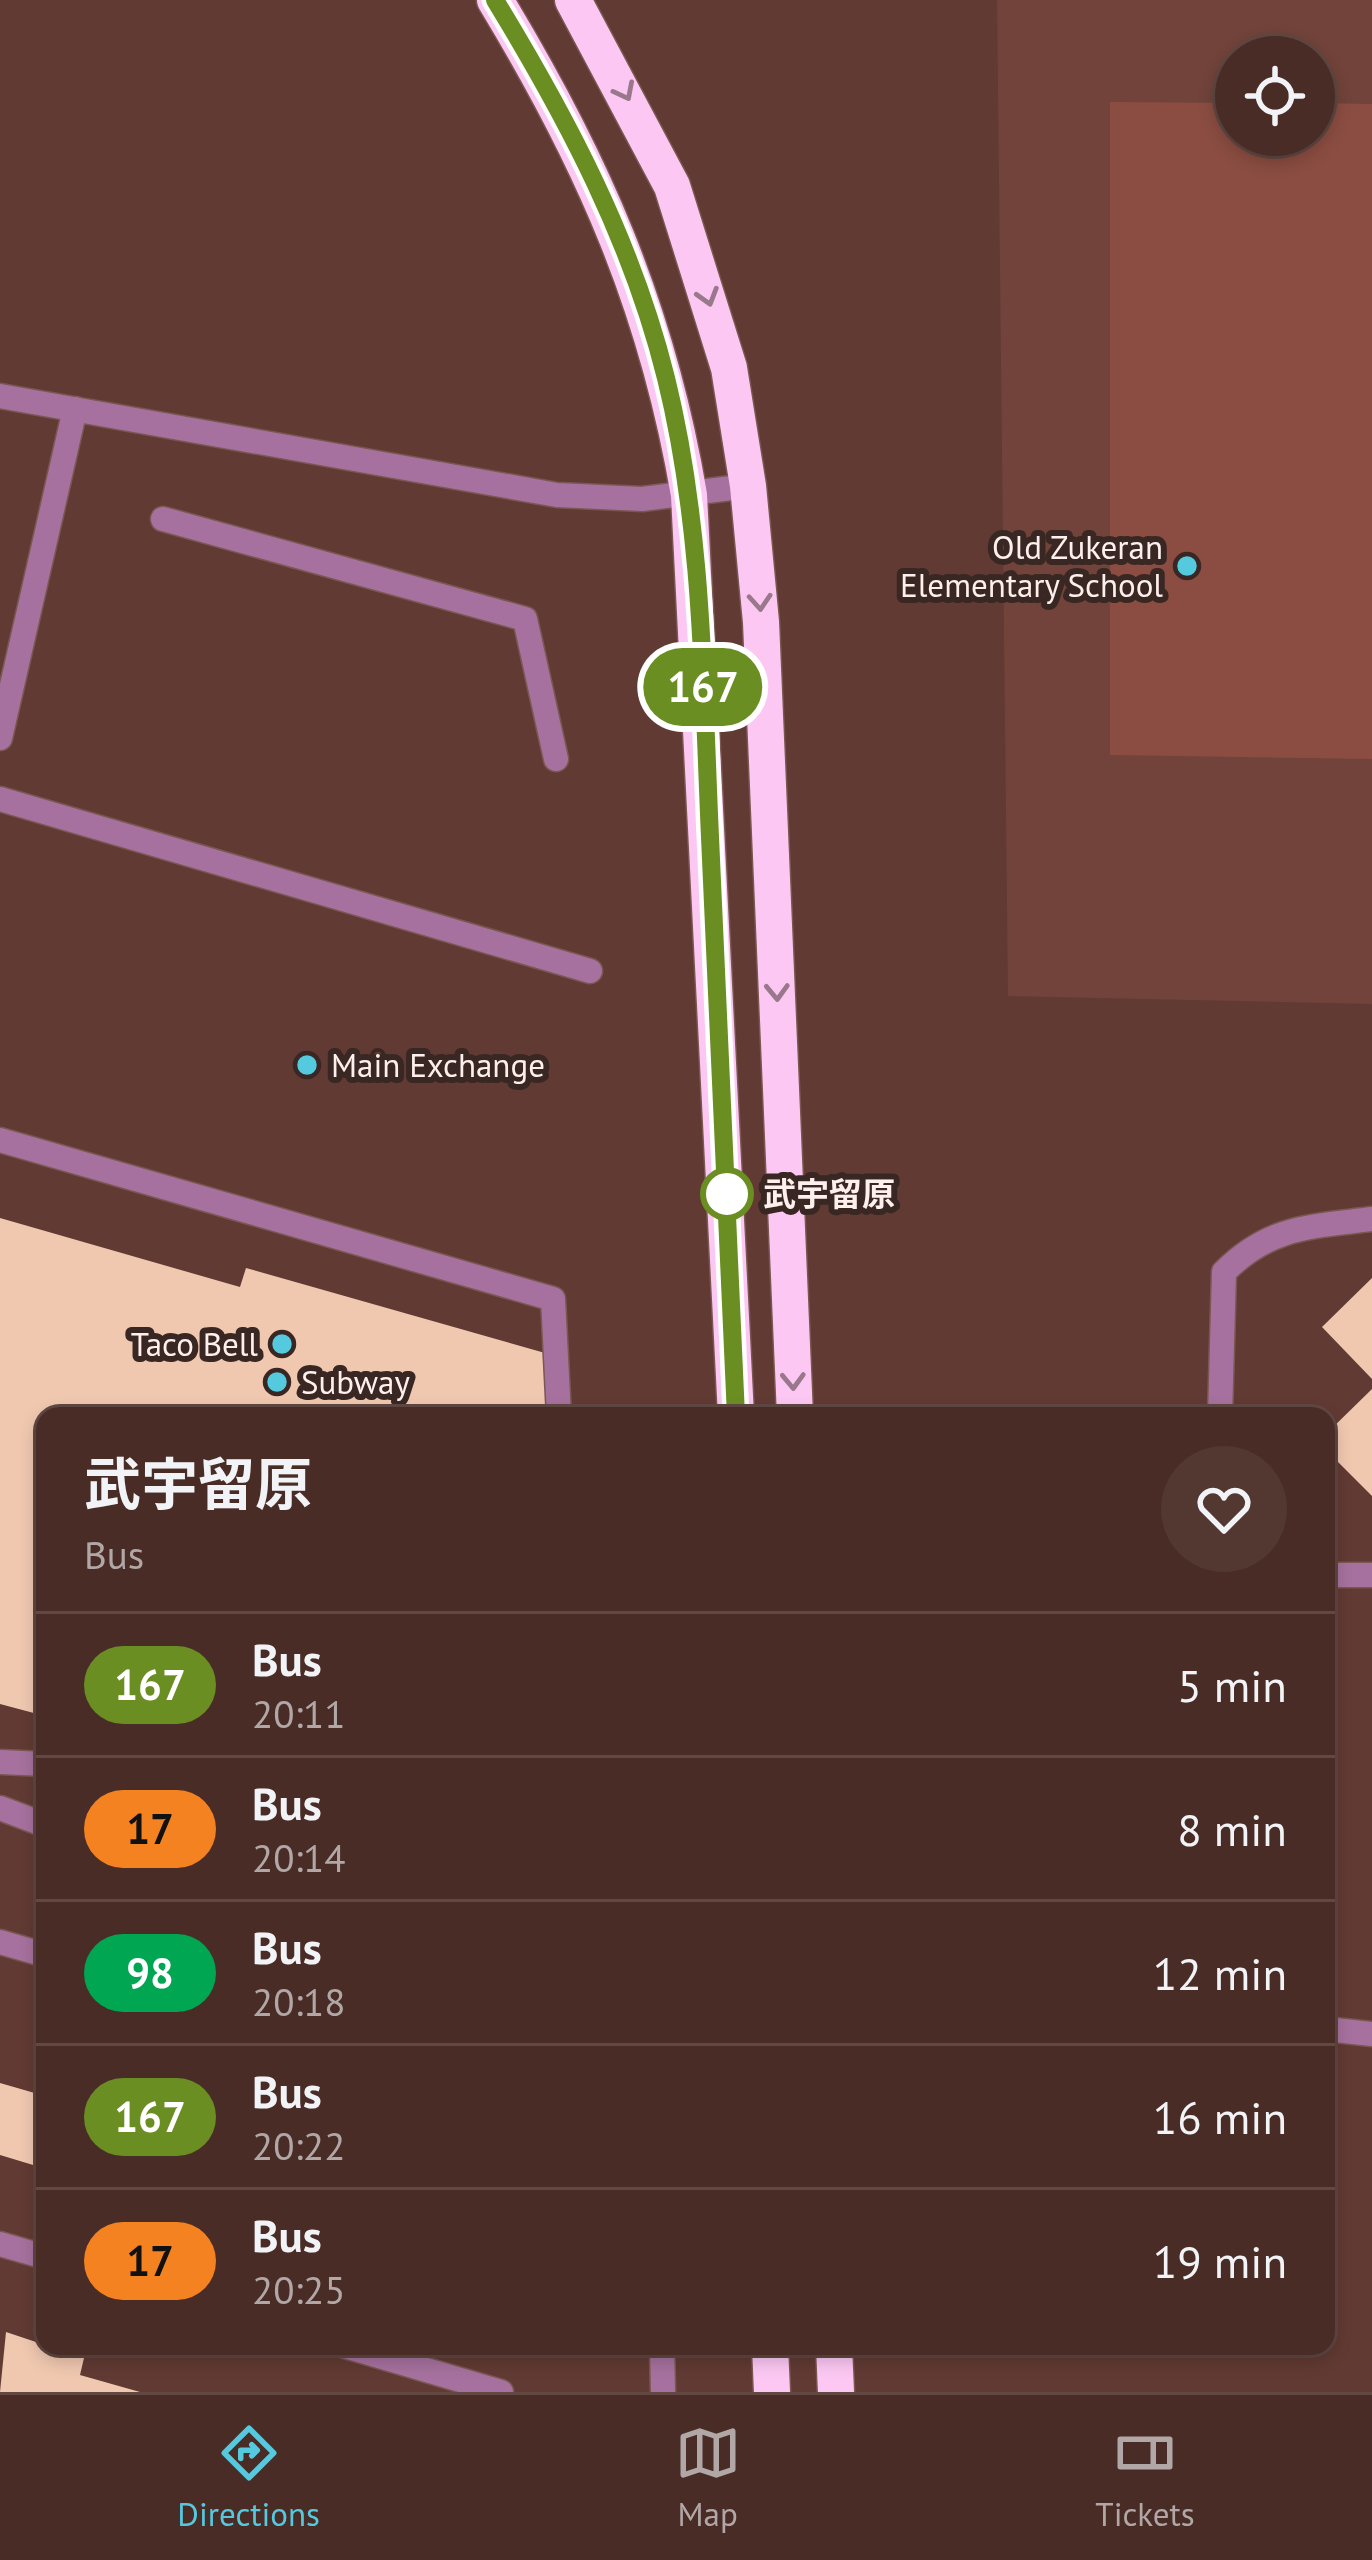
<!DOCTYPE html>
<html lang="en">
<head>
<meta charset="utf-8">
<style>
  body { margin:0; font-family:"PT Sans","Noto Sans JP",sans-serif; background:#533832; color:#f1f3f6; height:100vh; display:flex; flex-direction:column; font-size:45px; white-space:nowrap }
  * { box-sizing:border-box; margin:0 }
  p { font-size:39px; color:#b1a7a7 }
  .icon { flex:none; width:66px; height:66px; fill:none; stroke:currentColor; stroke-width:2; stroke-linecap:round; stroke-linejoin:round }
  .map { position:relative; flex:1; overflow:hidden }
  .panel { position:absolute; left:36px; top:1407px; width:1299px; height:948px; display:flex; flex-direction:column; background:#492c26; border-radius:24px; box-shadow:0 6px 18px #0003,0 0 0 3px #614843 }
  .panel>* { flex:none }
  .badge { padding:0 24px; border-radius:39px; font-size:42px; line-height:78px }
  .buttons { position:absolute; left:1215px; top:36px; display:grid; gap:24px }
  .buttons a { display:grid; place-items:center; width:120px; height:120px; border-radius:50%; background:#492c26; box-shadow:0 6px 18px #0003,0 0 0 3px #614843; font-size:60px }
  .map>.badge { position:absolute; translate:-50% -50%; box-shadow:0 0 0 6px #fff }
  .round { display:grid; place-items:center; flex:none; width:126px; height:126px; border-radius:63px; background:#533832 }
  .headline { display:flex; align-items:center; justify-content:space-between; height:204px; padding:0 48px }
  h1 { font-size:57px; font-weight:700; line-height:90px }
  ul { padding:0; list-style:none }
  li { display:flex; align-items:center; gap:36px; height:144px; padding:0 48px; border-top:3px solid #614843 }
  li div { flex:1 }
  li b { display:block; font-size:45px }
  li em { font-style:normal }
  li .badge { min-width:132px; font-weight:700; text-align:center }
  .tab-bar { display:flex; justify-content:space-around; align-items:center; height:168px; border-top:3px solid #614843; background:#492c26; font-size:33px; color:#b1a7a7 }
  .tab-bar a { display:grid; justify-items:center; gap:6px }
  .tab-bar .on { color:#55cadf }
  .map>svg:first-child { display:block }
  .built { fill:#71433a; fill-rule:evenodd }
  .green { fill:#8b4d41 }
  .building { fill:#f0c8b0 }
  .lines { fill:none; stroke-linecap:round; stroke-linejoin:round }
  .lane-casing { stroke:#7a5751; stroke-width:27 }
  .highway-casing { stroke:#7a5751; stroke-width:39 }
  .lane { stroke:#a6719e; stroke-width:24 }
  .highway { stroke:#fcc8f3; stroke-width:36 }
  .oneway { stroke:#9a788b }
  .line-casing { stroke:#fff; stroke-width:27 }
  .line { stroke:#6b8e23; stroke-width:18 }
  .poi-dot { fill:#55cadf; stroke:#392723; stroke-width:4.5 }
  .stop-dot { fill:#fff; stroke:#6b8e23; stroke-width:6 }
  .labels { text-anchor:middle; stroke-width:12; stroke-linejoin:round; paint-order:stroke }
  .poi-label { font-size:33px; fill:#fff0ed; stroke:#392723; text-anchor:end }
  .stop-label { font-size:33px; font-weight:bold; fill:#fff0ed; stroke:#392723; text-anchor:start }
</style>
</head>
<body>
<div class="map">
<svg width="1372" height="2392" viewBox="0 0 1372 2392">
  <rect width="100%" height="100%" fill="#613a33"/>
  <!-- built -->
  <path class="built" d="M997,0H1372V1004L1008,996ZM1236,57H1314V135H1236Z"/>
  <!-- green -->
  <polygon class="green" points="1110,102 1236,103 1236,135 1314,135 1314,103 1372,104 1372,759 1110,755"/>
  <!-- building -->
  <g class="building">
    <polygon points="0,1218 240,1287 246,1268 545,1353 547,1416 45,1416 45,1716 0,1704"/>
    <polygon points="1372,1278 1372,1379 1322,1327"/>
    <polygon points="1372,1389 1372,1496 1326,1450 1326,1434"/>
    <polygon points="0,2083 45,2096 43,2168 0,2155"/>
    <polygon points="6,2332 84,2358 80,2375 140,2392 0,2392"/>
  </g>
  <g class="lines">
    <defs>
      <g id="lane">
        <polyline points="0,396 557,495 642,499 748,486"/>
        <polyline points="163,519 525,619 556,759"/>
        <polyline points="0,738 75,409"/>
        <polyline points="0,799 590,971"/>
        <polyline points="0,1140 553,1299 559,1416"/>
        <path d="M1220,1416L1224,1272C1270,1226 1310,1227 1372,1219"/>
        <polyline points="1326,1575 1372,1575"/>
        <polyline points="0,1762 45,1764"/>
        <polyline points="0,1808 45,1825"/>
        <polyline points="0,1942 45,1955"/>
        <polyline points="1326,2029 1372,2034"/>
        <polyline points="0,2244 45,2257"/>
        <polyline points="345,2346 501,2392"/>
        <polyline points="662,2346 663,2392"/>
      </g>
      <g id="highway">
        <path d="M495,0C593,162 657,307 689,495L736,1416"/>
        <polyline points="573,0 672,186 729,368 748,486 761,622 795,1416"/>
        <polyline points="770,2346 772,2392"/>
        <polyline points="834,2346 836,2392"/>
      </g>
    </defs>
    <!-- lane casing -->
    <use href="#lane" class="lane-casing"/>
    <!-- highway casing -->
    <use href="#highway" class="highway-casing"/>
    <!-- lane -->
    <use href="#lane" class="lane"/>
    <!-- highway -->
    <use href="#highway" class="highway"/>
  </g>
  <!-- one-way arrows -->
  <defs><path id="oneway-chevron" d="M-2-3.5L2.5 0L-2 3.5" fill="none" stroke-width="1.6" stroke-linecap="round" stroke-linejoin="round" transform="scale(3)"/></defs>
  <g class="oneway">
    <use href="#oneway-chevron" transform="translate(625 92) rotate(63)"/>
    <use href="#oneway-chevron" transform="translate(708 297) rotate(73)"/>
    <use href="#oneway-chevron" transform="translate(760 602) rotate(86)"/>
    <use href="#oneway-chevron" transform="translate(777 992) rotate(88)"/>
    <use href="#oneway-chevron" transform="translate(793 1381) rotate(88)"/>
  </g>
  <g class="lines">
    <defs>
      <path id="line" d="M495,0C568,120 632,241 666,378C703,527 703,684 710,837C719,1030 728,1223 736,1416"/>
    </defs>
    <!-- line casing -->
    <use href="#line" class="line-casing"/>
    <!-- line -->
    <use href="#line" class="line"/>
  </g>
  <!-- markers -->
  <g class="poi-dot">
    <circle cx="1187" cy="566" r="12"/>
    <circle cx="307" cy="1065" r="12"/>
    <circle cx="282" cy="1344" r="12"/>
    <circle cx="277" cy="1382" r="12"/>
  </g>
  <circle class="stop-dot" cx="727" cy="1194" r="24"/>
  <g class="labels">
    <!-- poi labels -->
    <g class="poi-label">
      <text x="1163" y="559">Old Zukeran<tspan x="1163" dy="38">Elementary School</tspan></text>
      <text x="331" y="1077" text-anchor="start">Main Exchange</text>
      <text x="258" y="1356">Taco Bell</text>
      <text x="301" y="1394" text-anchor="start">Subway</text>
    </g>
    <!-- stop labels -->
    <g class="stop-label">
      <text x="763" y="1206">武宇留原</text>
    </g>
  </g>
</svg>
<div class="buttons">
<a><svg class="icon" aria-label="locate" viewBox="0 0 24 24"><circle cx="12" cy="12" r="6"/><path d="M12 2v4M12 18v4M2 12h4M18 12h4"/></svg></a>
</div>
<b class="badge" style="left:703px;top:687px;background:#6b8e23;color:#fff">167</b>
<section class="panel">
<div class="headline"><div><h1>武宇留原</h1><p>Bus</p></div><a class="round"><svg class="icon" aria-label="heart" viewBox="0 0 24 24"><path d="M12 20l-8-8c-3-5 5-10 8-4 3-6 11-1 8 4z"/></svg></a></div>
<ul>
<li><span class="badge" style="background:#6b8e23;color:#fff">167</span><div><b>Bus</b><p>20:11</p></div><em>5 min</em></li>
<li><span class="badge" style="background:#f58220;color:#111">17</span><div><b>Bus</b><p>20:14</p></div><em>8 min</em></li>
<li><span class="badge" style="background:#00a651;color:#fff">98</span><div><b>Bus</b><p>20:18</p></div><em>12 min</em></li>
<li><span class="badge" style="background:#6b8e23;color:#fff">167</span><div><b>Bus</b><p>20:22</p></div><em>16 min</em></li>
<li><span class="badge" style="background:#f58220;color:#111">17</span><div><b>Bus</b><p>20:25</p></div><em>19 min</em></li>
</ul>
</section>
</div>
<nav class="tab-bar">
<a class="on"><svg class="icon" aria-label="directions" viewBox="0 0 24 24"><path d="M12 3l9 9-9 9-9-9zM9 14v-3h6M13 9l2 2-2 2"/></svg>Directions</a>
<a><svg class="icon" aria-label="map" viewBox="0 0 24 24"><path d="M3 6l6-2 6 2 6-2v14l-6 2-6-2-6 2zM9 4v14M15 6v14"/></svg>Map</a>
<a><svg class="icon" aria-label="tickets" viewBox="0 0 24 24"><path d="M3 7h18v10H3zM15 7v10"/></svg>Tickets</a>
</nav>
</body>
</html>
